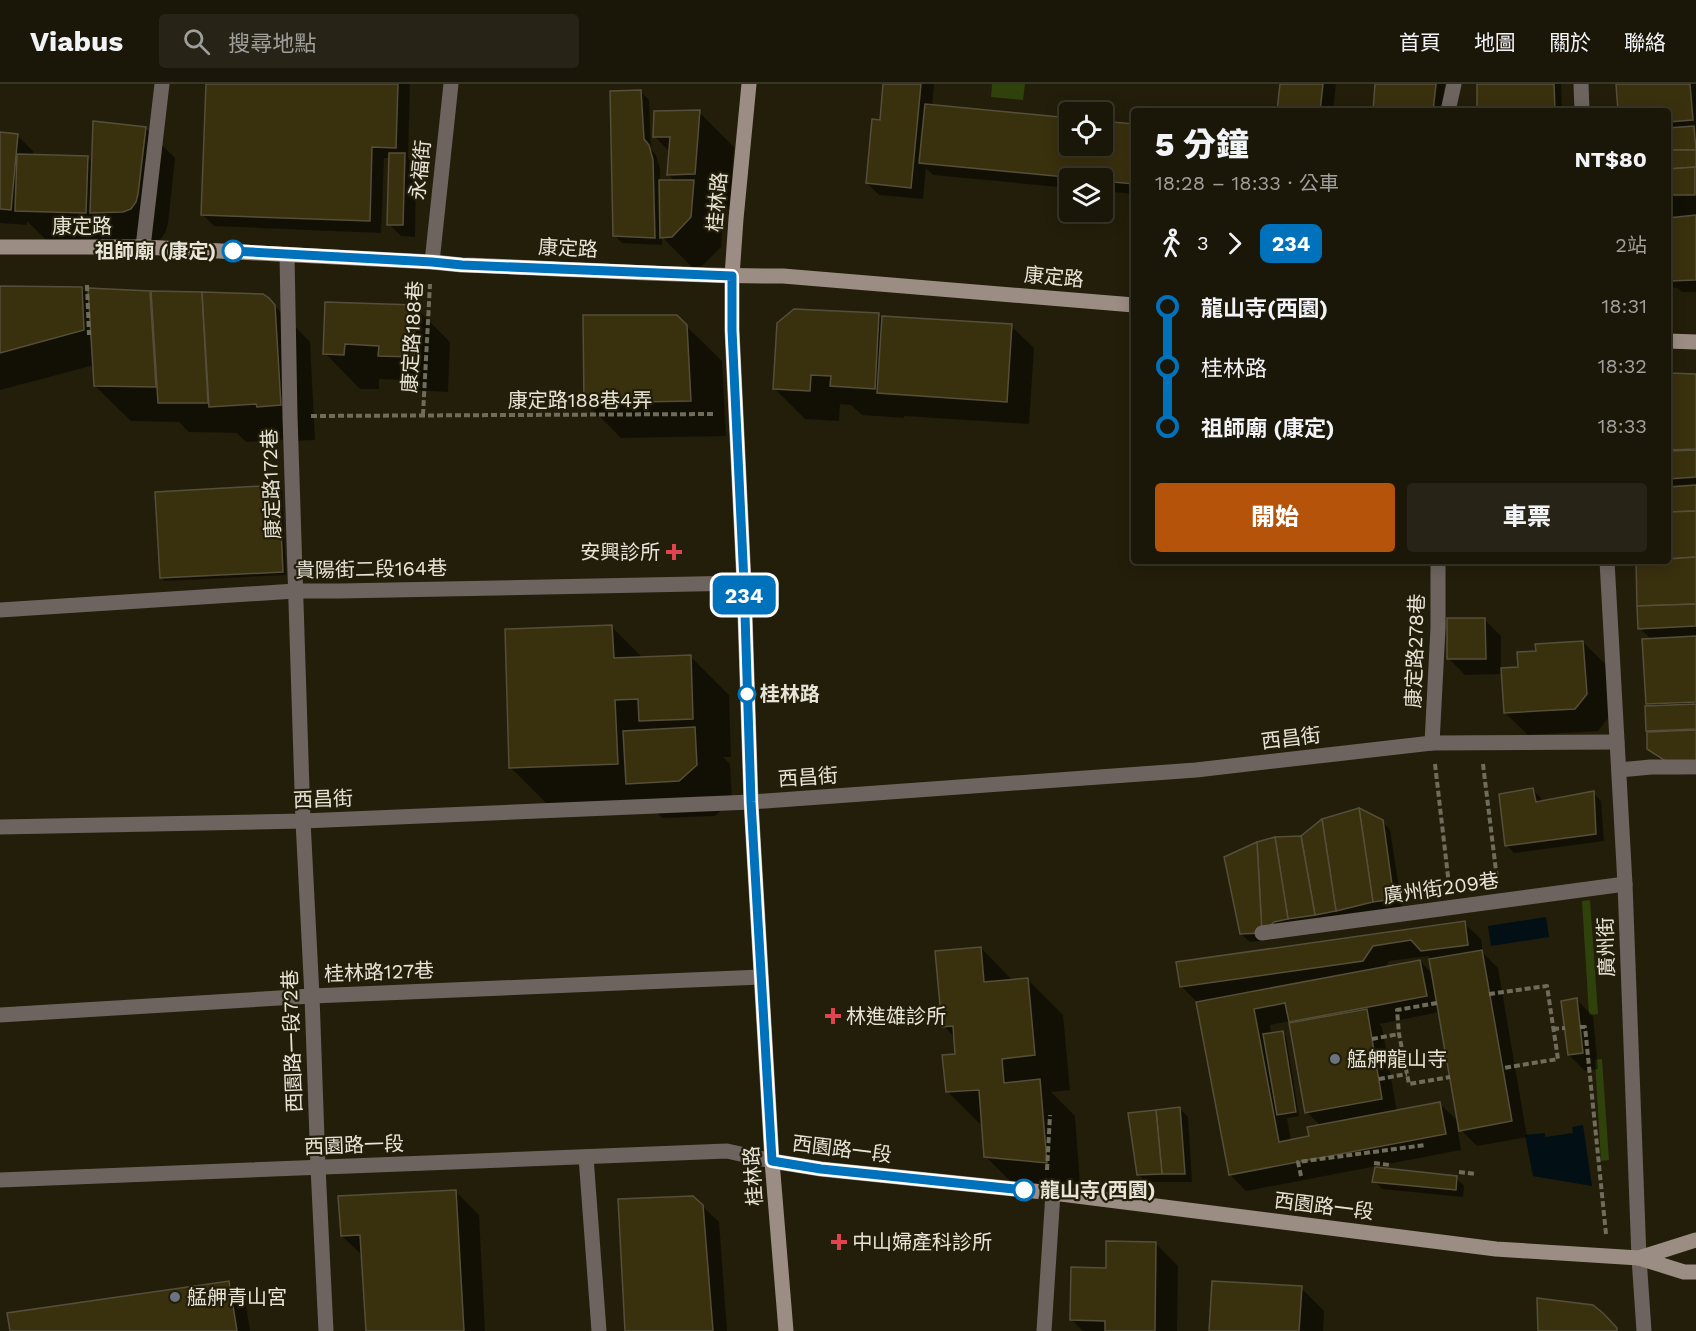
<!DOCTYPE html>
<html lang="zh-TW">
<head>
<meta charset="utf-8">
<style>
  body { margin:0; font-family:"Work Sans","Noto Sans TC",sans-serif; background:#272316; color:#f1f3f6; height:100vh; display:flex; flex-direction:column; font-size:22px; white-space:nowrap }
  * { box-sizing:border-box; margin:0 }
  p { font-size:20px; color:#9f9f9c }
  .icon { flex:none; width:33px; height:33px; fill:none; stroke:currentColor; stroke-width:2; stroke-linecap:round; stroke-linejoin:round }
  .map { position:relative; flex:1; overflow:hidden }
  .drawer { position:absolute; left:1131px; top:24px; width:540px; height:456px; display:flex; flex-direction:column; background:#1a1608; border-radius:6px; box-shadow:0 3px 15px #0003,0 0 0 2px #383529 }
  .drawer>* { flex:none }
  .badge { padding:0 12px; border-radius:9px; font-size:21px; line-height:39px }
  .fabs { position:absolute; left:1059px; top:18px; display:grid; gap:12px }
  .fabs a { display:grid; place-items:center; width:54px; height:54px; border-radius:6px; background:#1a1608; box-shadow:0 3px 15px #0003,0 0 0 2px #383529; font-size:30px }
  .map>.badge { position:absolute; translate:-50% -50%; box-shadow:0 0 0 3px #fff }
  .legs { display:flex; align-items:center; gap:9px; height:66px; padding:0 24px; font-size:20px }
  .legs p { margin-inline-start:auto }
  .summary { display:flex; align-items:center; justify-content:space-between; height:102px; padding:0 24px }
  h1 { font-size:33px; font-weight:800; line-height:45px }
  .action { display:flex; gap:12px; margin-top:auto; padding:12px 24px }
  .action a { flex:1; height:69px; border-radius:6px; background:#b45309; color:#fff; font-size:24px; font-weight:800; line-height:69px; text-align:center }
  .action a+a { background:#272316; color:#f1f3f6 }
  ul { padding:0 24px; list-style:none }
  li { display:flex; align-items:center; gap:21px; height:60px; font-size:22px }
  li i { display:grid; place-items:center; width:9px; height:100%; margin:0 8px; background:currentColor }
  li i::after { content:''; width:15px; height:15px; margin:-8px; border:4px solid; border-radius:50%; background:#1a1608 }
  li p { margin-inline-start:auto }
  li:first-child i { background:linear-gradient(#0000 50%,currentColor 0) }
  li:last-child i { background:linear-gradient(currentColor 50%,#0000 0) }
  header { display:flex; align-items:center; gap:36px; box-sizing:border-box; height:84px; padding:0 30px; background:#1a1608; border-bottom:2px solid #383529 }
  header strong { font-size:28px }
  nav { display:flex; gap:33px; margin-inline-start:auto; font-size:21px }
  .search { width:420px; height:54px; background:#272316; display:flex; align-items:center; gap:15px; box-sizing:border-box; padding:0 21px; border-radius:6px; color:#9f9f9c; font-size:22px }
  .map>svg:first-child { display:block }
  .green { fill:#2f420b }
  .water { fill:#020f15 }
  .shadow { fill:#0007; fill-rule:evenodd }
  .building { fill:#39300e; stroke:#554f3a; stroke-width:1.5 }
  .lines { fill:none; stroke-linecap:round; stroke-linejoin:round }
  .path { stroke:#706c5b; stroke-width:4; stroke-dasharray:6 3; stroke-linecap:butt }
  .lane { stroke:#6e645f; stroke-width:15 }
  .street { stroke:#6e645f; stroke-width:15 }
  .secondary { stroke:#9c8d84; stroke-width:15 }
  .line-1-casing { stroke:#fff; stroke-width:14 }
  .line-1 { stroke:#0072bc; stroke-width:9 }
  .stop-1-dot { fill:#fff; stroke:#0072bc; stroke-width:3 }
  .health-dot { fill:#e0444e; stroke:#231e0a; stroke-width:2 }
  .worship-dot { fill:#6b7280; stroke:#231e0a; stroke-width:2 }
  .labels { text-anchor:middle; stroke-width:4.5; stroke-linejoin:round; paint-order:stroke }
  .street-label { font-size:20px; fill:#e8e5d8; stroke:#231e0a }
  .stop-label { font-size:20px; font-weight:bold; fill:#e8e5d8; stroke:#231e0a; text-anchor:start }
  .poi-label { font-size:20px; fill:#e8e5d8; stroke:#231e0a; text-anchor:start }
</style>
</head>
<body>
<header>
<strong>Viabus</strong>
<div class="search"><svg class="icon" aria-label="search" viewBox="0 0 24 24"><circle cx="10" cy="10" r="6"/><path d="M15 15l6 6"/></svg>搜尋地點</div>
<nav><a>首頁</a><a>地圖</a><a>關於</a><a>聯絡</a></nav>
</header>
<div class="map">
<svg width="1696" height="1247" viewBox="0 0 1696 1247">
  <rect width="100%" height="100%" fill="#231e0a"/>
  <!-- green -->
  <g class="green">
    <polygon points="992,0 1025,0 1023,16 991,13"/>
    <polygon points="1590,816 1598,930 1589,931 1582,817"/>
    <polygon points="1602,975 1609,1076 1601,1077 1595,976"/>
  </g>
  <!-- water -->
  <g class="water">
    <polygon points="1546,833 1549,853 1491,862 1488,842"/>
    <polygon points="1583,1041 1592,1102 1533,1092 1525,1051 1545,1049 1545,1053 1573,1049 1572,1043"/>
  </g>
  <!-- shadow -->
  <g class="shadow">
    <polygon points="207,0 410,0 408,74 416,83 415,153 401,152 389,140 390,74 384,74 381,149 214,142 202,130"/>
    <polygon points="885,0 934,0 932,22 1070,62 1102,62 1134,42 1134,110 1102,107 1102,94 1070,94 1070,104 933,91 926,84 923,115 879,111 867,99 881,37"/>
    <polygon points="1282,0 1336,0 1333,27 1279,27"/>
    <polygon points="1377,0 1445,0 1441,27 1375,27"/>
    <polygon points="1479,0 1561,0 1562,27 1479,27"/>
    <polygon points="1618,0 1696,0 1696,208 1682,208 1678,204 1668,203 1668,27 1620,27"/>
    <polygon points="641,8 649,16 651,65 656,71 660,85 660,97 675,97 668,90 670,68 655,53 699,28 734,63 730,125 720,125 723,128 721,163 702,182 692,183 662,153 662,161 622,159 614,151"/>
    <polygon points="145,44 175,74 168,140 165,149 161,155 154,158 121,158 116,153 116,158 47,157 27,137 27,141 0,139 0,50 17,51 33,67 33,72 87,74 93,79"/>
    <polygon points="0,204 82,205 90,213 149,208 153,212 201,210 204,213 268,215 310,258 315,356 293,357 291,355 246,358 237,349 189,348 179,338 131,337 95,302 94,281 0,306"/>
    <polygon points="415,223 450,258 448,308 415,306 405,296 379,295 379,305 360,305 325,269"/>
    <polygon points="878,231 883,236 1011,242 1034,264 1029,340 904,332 904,334 862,331 851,321 840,320 839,337 805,335 775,305"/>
    <polygon points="686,242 722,277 726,352 621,354 586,319"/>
    <polygon points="1668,291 1696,292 1696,691 1684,691 1661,677 1649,665 1650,650 1648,647 1651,624 1647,620 1652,556 1640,544 1637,477 1668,477"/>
    <polygon points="278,402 282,406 286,491 165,497 161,494"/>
    <polygon points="1484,535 1501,552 1501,585 1520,584 1537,569 1583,558 1606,581 1609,633 1598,647 1528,651 1505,629 1503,590 1465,591 1449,575"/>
    <polygon points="612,543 643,574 691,573 729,611 731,673 723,673 730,680 732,716 715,732 662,734 646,718 549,722 510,683"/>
    <polygon points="1533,706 1541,714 1541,718 1593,709 1601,717 1604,757 1514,769 1506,761"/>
    <polygon points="1382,737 1390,746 1402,823 1282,845 1271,856 1250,858 1241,850 1301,754"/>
    <path d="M1464,839L1481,855L1483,869L1498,884L1527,1053L1477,1062L1457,1042L1461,1066L1246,1107L1230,1091L1198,919L1181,902ZM1428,872L1433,876L1434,891L1420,877L1385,884L1389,877ZM1440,928L1460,1039L1440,1020L1397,1028L1382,943L1379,940ZM1290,937L1307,1028L1321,1042L1311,1054L1291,1057L1287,1034L1299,1032L1286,952L1282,949L1271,950L1270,941Z"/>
    <polygon points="981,864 1013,897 1027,895 1063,931 1070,1006 1051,1008 1075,1032 1081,1114 1021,1108 986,1073 982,1042 947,1007 957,971 955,954 944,942"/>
    <polygon points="1577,916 1593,932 1598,985 1585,987 1569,971"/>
    <polygon points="1180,1025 1188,1033 1192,1098 1146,1098 1138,1090"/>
    <polygon points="1456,1094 1464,1102 1463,1113 1382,1105 1374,1097"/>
    <polygon points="456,1108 479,1131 485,1247 367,1247 363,1172 342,1152"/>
    <polygon points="702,1122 719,1138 727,1247 627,1247"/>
    <polygon points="1155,1159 1178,1182 1177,1247 1083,1247 1072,1236 1107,1185"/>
    <polygon points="229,1199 245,1215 250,1247 11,1247"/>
    <polygon points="1301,1204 1324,1227 1323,1247 1210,1247"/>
  </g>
  <!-- building -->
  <g class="building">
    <polygon points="206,0 398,0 396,64 372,63 370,137 201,131"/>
    <polygon points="883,0 921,0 911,104 866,99 872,35 880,36"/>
    <polygon points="1280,0 1323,0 1320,27 1277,27"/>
    <polygon points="1375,0 1436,0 1433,27 1373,27"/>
    <polygon points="1477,0 1554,0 1555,27 1477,27"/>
    <polygon points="1616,0 1690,0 1693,36 1668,38 1668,27 1618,27"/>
    <polygon points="641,6 644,55 649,61 653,76 655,154 613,152 610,7"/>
    <polygon points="925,20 1070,34 1070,62 1102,62 1102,37 1134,40 1134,100 1102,97 1102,94 1076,94 919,79"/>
    <polygon points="700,26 695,90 667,91 670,53 653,53 654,27"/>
    <polygon points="93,37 146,43 138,110 136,118 131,125 123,128 90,129"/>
    <polygon points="1694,42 1696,66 1668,66 1668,44"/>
    <polygon points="0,48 18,50 11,126 0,125"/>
    <polygon points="1668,66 1696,66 1696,83 1668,85"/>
    <polygon points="389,69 405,69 403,141 387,141"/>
    <polygon points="17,70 88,72 86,129 15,127"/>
    <polygon points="1695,83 1695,111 1668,111 1668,85"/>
    <polygon points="659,96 694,96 691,133 672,153 660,154"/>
    <polygon points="1696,131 1696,196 1668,197 1668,134"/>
    <polygon points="0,202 82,203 84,246 0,269"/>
    <polygon points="88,204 150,207 156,303 94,302"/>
    <polygon points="151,207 202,208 208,319 158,319"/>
    <polygon points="202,208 263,210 269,214 275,221 281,321 257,323 256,320 209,323"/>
    <polygon points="325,218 415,221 414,273 378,272 379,262 345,260 344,271 323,270"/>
    <polygon points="794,225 879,229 875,305 830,302 831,292 811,291 810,307 773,305 777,239"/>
    <polygon points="583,231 677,231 687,241 691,317 584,319"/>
    <polygon points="882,232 1012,240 1007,318 877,309"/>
    <polygon points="1668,289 1696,290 1696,365 1668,366"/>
    <polygon points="1696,366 1696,393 1668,395 1668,367"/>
    <polygon points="279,401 283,488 160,494 155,408"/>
    <polygon points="1696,401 1696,427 1668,428 1668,403"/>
    <polygon points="1696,427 1696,473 1668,475 1668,428"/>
    <polygon points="1696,473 1696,520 1637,522 1636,477 1668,477 1668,475"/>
    <polygon points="1696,520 1696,542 1638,545 1637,522"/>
    <polygon points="1447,534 1485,534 1486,575 1447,575"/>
    <polygon points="612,541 614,574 691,571 693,635 639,637 638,615 615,616 618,680 509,684 505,545"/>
    <polygon points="1696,552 1696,618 1646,620 1642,555"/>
    <polygon points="1583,557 1587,610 1575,625 1504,629 1501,584 1518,583 1517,568 1536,567 1535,560"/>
    <polygon points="1696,620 1696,645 1646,647 1645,622"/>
    <polygon points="695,643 697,681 679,697 626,700 623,647"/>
    <polygon points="1696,646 1696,679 1670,680 1647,665 1647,648"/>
    <polygon points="1533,704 1536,718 1594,707 1596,750 1505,762 1499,710"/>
    <polygon points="1359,724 1383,736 1394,815 1373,818"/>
    <polygon points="1359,724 1373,818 1336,827 1322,735"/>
    <polygon points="1322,735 1336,827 1315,831 1301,752"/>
    <polygon points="1301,752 1315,831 1288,835 1275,753"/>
    <polygon points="1275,753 1288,835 1274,838 1262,849 1257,758"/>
    <polygon points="1257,758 1262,849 1240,850 1224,773"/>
    <polygon points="1465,837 1468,861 1421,867 1411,856 1373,862 1363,877 1180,903 1176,878"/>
    <polygon points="981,863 984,898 1028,894 1035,971 1002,975 1004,999 1040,995 1047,1079 984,1073 979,1006 946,1008 942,971 955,970 953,942 942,943 935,867"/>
    <polygon points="1482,866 1512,1037 1459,1047 1429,875"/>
    <polygon points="1420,876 1427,912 1289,938 1285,919 1254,925 1279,1058 1309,1052 1307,1043 1440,1018 1446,1050 1229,1091 1196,918"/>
    <polygon points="1577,914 1583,969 1568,971 1561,917"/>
    <polygon points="1367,925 1382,1015 1305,1029 1289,939"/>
    <polygon points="1283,947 1296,1028 1277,1031 1263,950"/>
    <polygon points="1180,1023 1185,1090 1162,1090 1156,1026"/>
    <polygon points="1156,1026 1162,1090 1137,1091 1128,1029"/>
    <polygon points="1375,1083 1457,1092 1456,1106 1372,1098"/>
    <polygon points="456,1106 464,1247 366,1247 360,1151 341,1152 338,1112"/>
    <polygon points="693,1112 703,1121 713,1247 625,1247 618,1115"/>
    <polygon points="1106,1157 1156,1158 1155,1247 1105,1247 1105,1237 1070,1236 1071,1183 1106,1184"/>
    <polygon points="229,1197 237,1247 10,1247 7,1229"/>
    <polygon points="1212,1197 1302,1202 1299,1247 1209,1247"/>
    <polygon points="1537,1214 1593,1221 1604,1230 1617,1244 1617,1247 1538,1247"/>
  </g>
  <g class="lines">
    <!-- path -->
    <g class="path">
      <polyline points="87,201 89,251"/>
      <polyline points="423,331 430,200"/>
      <polyline points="311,332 715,330"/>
      <polyline points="1435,680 1449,801"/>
      <polyline points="1483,680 1497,795"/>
      <polyline points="1489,910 1547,902 1558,975 1503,984"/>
      <polyline points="1437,919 1397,926 1399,950 1409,1000 1450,993"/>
      <polyline points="1580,943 1585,943 1606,1150"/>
      <polyline points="1553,945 1565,944"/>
      <polyline points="1372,955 1399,950"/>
      <polyline points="1379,995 1407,990"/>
      <polyline points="1374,1079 1390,1081"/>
      <polyline points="1047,1086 1050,1031"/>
      <polyline points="1459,1088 1476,1090"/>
      <polyline points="1301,1092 1298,1078 1425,1061"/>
    </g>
    <!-- lane -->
    <g class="lane">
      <polyline points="143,163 162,0"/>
      <polyline points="287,170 290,332 303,737 312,912 318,1083 326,1247"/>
      <polyline points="432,178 451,0"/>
      <polyline points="0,526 295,507 340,507 744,499"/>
      <polyline points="1432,659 1438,544 1438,477"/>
      <polyline points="1619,686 1651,683 1696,683"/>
      <polyline points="1262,849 1625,800"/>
      <polyline points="0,931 312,912 761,893"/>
      <polyline points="586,1073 599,1247"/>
      <polyline points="1044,1247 1053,1109"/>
    </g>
    <!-- street -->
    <g class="street">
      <polyline points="1581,0 1582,27"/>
      <polyline points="1448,27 1454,0"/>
      <polyline points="1607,477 1625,800 1639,1174 1644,1247"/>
      <polyline points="0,743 303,737 751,718 1196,686 1432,659 1617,658"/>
      <polyline points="0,1096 727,1067 772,1077"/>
    </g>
    <!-- secondary -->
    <g class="secondary">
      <polyline points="749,0 736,135 732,192 732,246 744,499 751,718 772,1077 786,1247"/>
      <path d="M0,163H143L432,178L462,181C569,184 676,193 783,192L1134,221"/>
      <polyline points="1668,257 1696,258"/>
      <polyline points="772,1077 821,1085 1053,1109 1496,1165 1639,1174 1684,1188 1696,1188"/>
      <polyline points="1639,1174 1696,1156"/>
    </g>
  </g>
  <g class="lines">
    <defs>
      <polyline id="line-1" points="233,167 432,178 462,181 732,192 732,246 744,499 751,718 772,1077 821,1085 1024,1106"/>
    </defs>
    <!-- line-1 casing -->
    <use href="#line-1" class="line-1-casing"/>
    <!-- line-1 -->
    <use href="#line-1" class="line-1"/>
  </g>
  <!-- markers -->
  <g class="stop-1-dot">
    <circle cx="233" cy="167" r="10"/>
    <circle cx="747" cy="610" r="8"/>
    <circle cx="1024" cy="1106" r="10"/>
  </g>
  <g class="health-dot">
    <path d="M671 459h6v6h6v6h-6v6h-6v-6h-6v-6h6z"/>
    <path d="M830 923h6v6h6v6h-6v6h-6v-6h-6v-6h6z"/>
    <path d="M836 1149h6v6h6v6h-6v6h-6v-6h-6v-6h6z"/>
  </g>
  <g class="worship-dot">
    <circle cx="1335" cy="975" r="6"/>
    <circle cx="175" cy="1213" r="6"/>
  </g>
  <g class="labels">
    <!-- street labels -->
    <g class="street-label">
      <text transform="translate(420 86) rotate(-84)" y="7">永福街</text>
      <text transform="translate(717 118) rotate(-85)" y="7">桂林路</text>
      <text x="82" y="149">康定路</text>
      <text transform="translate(568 164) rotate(3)" y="7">康定路</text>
      <text transform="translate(1054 193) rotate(5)" y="7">康定路</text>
      <text transform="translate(412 253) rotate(-87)" y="7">康定路188巷</text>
      <text x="580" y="323">康定路188巷4弄</text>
      <text transform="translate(271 400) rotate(-92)" y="7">康定路172巷</text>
      <text transform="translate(371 485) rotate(-1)" y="7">貴陽街二段164巷</text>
      <text transform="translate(1415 567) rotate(-88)" y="7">康定路278巷</text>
      <text transform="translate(1291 654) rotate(-7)" y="7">西昌街</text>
      <text transform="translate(808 693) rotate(-4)" y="7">西昌街</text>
      <text transform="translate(323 715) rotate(-2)" y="7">西昌街</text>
      <text transform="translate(1441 804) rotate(-8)" y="7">廣州街209巷</text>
      <text transform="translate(1606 863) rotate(-92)" y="7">廣州街</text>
      <text transform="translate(379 888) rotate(-2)" y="7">桂林路127巷</text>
      <text transform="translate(292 957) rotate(-92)" y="7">西園路一段72巷</text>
      <text transform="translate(354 1061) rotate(-2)" y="7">西園路一段</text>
      <text transform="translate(842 1065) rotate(7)" y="7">西園路一段</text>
      <text transform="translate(753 1092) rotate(-94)" y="7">桂林路</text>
      <text transform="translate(1324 1122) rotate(7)" y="7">西園路一段</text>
    </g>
    <!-- stop labels -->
    <g class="stop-label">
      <text x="216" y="174" text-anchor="end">祖師廟 (康定)</text>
      <text x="760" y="617">桂林路</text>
      <text x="1040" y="1113">龍山寺(西園)</text>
    </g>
    <!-- poi labels -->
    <g class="poi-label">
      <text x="660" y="475" text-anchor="end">安興診所</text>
      <text x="846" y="939">林進雄診所</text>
      <text x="1347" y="982">艋舺龍山寺</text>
      <text x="852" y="1165">中山婦產科診所</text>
      <text x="187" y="1220">艋舺青山宮</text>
    </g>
  </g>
</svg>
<div class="fabs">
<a><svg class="icon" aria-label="locate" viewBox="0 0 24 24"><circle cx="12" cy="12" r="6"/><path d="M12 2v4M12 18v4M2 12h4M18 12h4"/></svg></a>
<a><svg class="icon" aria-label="layers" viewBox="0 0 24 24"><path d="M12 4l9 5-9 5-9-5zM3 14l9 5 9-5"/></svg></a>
</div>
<b class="badge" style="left:744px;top:511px;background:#0072bc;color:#fff">234</b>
<section class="drawer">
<div class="summary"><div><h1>5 分鐘</h1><p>18:28 – 18:33 · 公車</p></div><b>NT$80</b></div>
<div class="legs"><svg class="icon" aria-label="walk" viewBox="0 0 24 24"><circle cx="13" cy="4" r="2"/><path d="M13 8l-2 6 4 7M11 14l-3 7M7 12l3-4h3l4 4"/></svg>3<svg class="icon" aria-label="forward" viewBox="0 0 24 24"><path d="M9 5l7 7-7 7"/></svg><b class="badge" style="background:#0072bc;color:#fff">234</b><p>2站</p></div>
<ul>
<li><i style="color:#0072bc"></i><b>龍山寺(西園)</b><p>18:31</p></li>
<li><i style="color:#0072bc"></i><span>桂林路</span><p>18:32</p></li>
<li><i style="color:#0072bc"></i><b>祖師廟 (康定)</b><p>18:33</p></li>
</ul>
<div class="action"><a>開始</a><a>車票</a></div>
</section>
</div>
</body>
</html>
